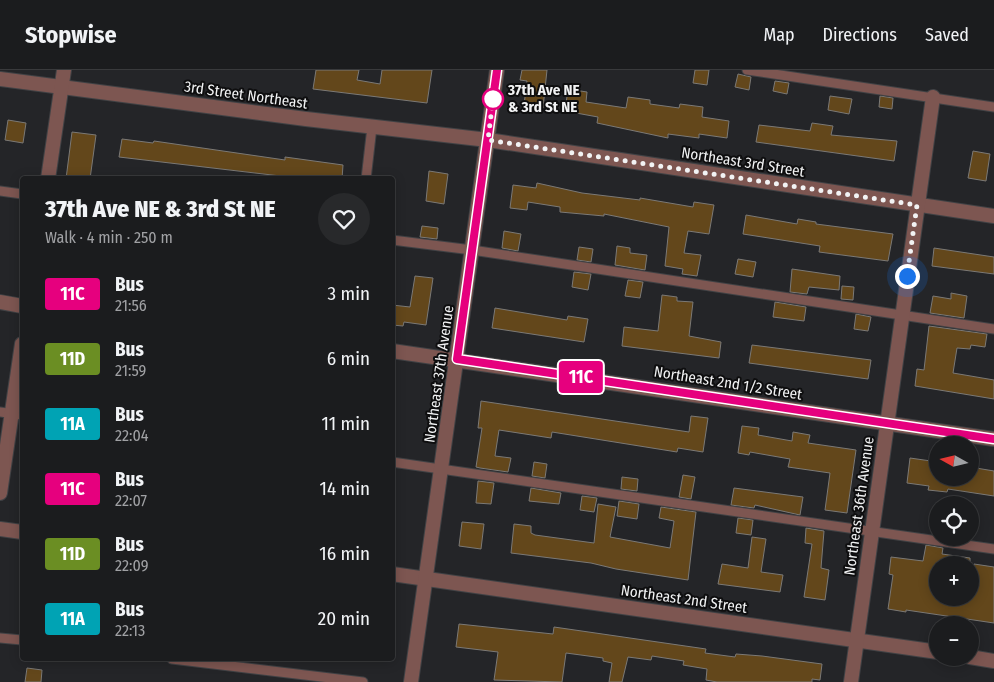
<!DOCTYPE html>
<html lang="en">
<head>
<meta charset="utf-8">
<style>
  body { margin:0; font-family:"Fira Sans Condensed",sans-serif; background:#28292b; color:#f1f3f6; height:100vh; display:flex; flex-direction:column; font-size:19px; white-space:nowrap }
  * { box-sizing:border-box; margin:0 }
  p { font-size:16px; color:#a0a1a4 }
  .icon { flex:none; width:28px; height:28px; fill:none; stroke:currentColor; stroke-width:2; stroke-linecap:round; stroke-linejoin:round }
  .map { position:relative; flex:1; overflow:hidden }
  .drawer { position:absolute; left:20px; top:106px; width:375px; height:485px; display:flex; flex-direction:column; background:#1b1c1e; border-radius:5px; box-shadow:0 2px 12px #0003,0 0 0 1px #393a3c }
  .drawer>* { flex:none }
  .badge { padding:0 10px; border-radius:4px; font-size:18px; line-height:32px }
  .needle { width:32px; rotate:278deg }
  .buttons { position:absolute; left:929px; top:366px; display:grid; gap:10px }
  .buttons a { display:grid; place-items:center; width:50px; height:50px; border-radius:50%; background:#1b1c1e; box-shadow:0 2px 12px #0003,0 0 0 1px #393a3c; font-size:25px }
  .you { position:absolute; width:25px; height:25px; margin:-12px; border:4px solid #fff; border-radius:50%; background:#1a73e8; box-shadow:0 0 0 8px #1a73e833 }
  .map>.badge { position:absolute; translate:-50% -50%; box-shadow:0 0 0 2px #fff }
  .round { display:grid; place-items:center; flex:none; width:52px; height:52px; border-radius:26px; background:#28292b }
  .summary { display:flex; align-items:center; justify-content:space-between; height:85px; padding:0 25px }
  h1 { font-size:24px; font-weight:800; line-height:38px }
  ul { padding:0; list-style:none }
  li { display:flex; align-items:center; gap:15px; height:65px; padding:0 25px }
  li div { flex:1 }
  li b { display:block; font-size:19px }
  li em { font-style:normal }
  li .badge { min-width:55px; font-weight:700; text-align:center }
  header { display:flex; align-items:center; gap:30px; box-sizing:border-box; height:70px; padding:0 25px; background:#1b1c1e; border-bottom:1px solid #393a3c }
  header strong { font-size:24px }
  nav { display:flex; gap:28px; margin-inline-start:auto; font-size:18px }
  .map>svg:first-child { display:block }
  .building { fill:#63471b; stroke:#7b7976 }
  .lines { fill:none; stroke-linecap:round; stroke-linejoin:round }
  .service-casing { stroke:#414245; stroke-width:11 }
  .minor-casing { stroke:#414245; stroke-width:16 }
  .tertiary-casing { stroke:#414245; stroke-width:16 }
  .service { stroke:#7d5651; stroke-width:9 }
  .minor { stroke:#7d5651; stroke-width:14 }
  .tertiary { stroke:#7d5651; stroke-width:14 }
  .line-casing { stroke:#fff; stroke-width:11 }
  .line { stroke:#e6007e; stroke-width:8 }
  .walk { stroke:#f2f3f4; stroke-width:5; stroke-dasharray:0 9 }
  .stop-dot { fill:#fff; stroke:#e6007e; stroke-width:2.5 }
  .labels { text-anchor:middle; stroke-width:4; stroke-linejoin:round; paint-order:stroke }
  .stop-label { font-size:15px; font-weight:bold; fill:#f2f3f4; stroke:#0e0e0f; text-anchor:start }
  .street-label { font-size:15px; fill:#f2f3f4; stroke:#0e0e0f }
</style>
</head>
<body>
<header>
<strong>Stopwise</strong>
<nav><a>Map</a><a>Directions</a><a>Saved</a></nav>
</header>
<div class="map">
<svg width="994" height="612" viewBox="0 0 994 612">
  <rect width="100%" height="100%" fill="#242528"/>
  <!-- building -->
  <g class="building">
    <polygon points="316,0 359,0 357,10 380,14 382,0 432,0 427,33 313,19"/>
    <polygon points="522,0 547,0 543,38 524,35 527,11 520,10"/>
    <polygon points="695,0 709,0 707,15 693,13"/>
    <polygon points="738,4 751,7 749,20 735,17"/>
    <polygon points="775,11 789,13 787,24 773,21"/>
    <polygon points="568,19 587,22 586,32 626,38 628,27 650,30 650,34 679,38 680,34 703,37 702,47 729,51 727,68 699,64 699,68 668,64 668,68 597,53 598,47 565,41"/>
    <polygon points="830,26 852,29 849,44 828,40"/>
    <polygon points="880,26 893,28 892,39 879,37"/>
    <polygon points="8,50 26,53 23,73 5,70"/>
    <polygon points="812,53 833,56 831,65 897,71 894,91 756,72 759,55 810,61"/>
    <polygon points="72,62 96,65 90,109 66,109"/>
    <polygon points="122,69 153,73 154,71 285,90 285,87 343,95 342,109 306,109 119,87"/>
    <polygon points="973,81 990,84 986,111 968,108"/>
    <polygon points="429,101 448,104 444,134 426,131"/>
    <polygon points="537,113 582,123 640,130 640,128 693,137 694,132 714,135 709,164 688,161 684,183 701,185 697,206 682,204 683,199 665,196 669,157 604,144 604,146 560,142 560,137 528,132 527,140 510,138 513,115 536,118"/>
    <polygon points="746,145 797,154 798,149 816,152 816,154 893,164 888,191 819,182 820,176 743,164"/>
    <polygon points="422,156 438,158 437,169 420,167"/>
    <polygon points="504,161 521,164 518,181 502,178"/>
    <polygon points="617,176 630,178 630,183 647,185 645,200 615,195"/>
    <polygon points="579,177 593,179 591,192 577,190"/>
    <polygon points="934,178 994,187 994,204 932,196"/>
    <polygon points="738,189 756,192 753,207 735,204"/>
    <polygon points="792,199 840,206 839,220 809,217 807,224 790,222"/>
    <polygon points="574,202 591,204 588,220 572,217"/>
    <polygon points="415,206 433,208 426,255 404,252 403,256 392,255 392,235 410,237"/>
    <polygon points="628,210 643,212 640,228 625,226"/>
    <polygon points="842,216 854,217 853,230 841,229"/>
    <polygon points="951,223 967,226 964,248 930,243 933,226 951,229"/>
    <polygon points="662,225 677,227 677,231 693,232 689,266 721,272 719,288 622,276 624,257 658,261"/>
    <polygon points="775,232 806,237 804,251 773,247"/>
    <polygon points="495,238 567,250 568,246 588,249 584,272 492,258"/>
    <polygon points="856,244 871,247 868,261 854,259"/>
    <polygon points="929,256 987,264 985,277 971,275 970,279 957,278 953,303 994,310 994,329 915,316 917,299 924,300"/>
    <polygon points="752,275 871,290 868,309 749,293"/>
    <polygon points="481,331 689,362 691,346 708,348 703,382 678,378 677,382 552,362 551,368 499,360 495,386 511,388 508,402 480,398 476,397 482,358 478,358"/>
    <polygon points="742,356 759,358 758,365 792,371 793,362 810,365 808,373 856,380 847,443 825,440 830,403 788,397 790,389 750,382 749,385 738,383"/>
    <polygon points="910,388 938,392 938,408 970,408 970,397 994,401 994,426 948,419 947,422 928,420 929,416 907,413"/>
    <polygon points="534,392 547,394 545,408 532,406"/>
    <polygon points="683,405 695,407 691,429 679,427"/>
    <polygon points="622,407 638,409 637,421 621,419"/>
    <polygon points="478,411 494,413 491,434 476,433"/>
    <polygon points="531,418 561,423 559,434 529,431"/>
    <polygon points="734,418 803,427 800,445 755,435 754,438 731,435"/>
    <polygon points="582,426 597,428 594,442 580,440"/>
    <polygon points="619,431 639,434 637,449 617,446"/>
    <polygon points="598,434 616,437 610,467 670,478 674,451 659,448 661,437 696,442 688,510 616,499 591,493 511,483 514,454 531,456 531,463 535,465 594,473"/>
    <polygon points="738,448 753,450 751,465 736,463"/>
    <polygon points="462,452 484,454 481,479 459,476"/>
    <polygon points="806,458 824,461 821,498 829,500 825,530 804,527 812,474 805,473"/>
    <polygon points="752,467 766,469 761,502 783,505 780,522 718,514 722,494 748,498"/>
    <polygon points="926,475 943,478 942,484 970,488 970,495 938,495 938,528 970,528 974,494 994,497 994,553 906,540 906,542 888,539 893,505 889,504 891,487 923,491"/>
    <polygon points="459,554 553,564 554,557 706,579 705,583 735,587 736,584 762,586 822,594 820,610 812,609 812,612 717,612 706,610 707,599 683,595 684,591 652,586 651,590 628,587 622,612 609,612 612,593 603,591 603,588 566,583 562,612 494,610 498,582 456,577"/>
    <polygon points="27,598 42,600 41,612 25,612"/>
  </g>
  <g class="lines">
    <defs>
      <g id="service">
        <polyline points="747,0 994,37"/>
        <polyline points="366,109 372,57"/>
        <polyline points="0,121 22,124"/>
        <polyline points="392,170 472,180 994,259"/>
        <polyline points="0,342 22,345"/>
        <polyline points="392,392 994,479"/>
        <polyline points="0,568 22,570"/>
        <polyline points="172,589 363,612"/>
      </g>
      <g id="minor">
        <polyline points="0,9 306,49 488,70 994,146"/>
        <polyline points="48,109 64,0"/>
        <polyline points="0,232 22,236"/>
        <polyline points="392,281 994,369"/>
        <polyline points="0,423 22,274"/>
        <polyline points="0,459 22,462"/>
        <polyline points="392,504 938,582"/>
        <polyline points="970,587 994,591"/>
        <polyline points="851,612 933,27"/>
      </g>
      <polyline id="tertiary" points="411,612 497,0"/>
    </defs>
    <!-- service casing -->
    <use href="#service" class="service-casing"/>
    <!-- minor casing -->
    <use href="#minor" class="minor-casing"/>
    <!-- tertiary casing -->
    <use href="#tertiary" class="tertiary-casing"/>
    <!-- service -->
    <use href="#service" class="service"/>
    <!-- minor -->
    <use href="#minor" class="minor"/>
    <!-- tertiary -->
    <use href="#tertiary" class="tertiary"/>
  </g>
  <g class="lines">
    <defs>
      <polyline id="line" points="497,0 457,289 994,369"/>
    </defs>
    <!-- line casing -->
    <use href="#line" class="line-casing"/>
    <!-- line -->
    <use href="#line" class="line"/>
    <!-- walk -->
    <polyline class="walk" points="493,29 488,70 917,135 907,206"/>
  </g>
  <!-- markers -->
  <circle class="stop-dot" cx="493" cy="29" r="10"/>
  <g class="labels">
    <!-- stop labels -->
    <g class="stop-label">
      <text x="508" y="25">37th Ave NE<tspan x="508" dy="17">&amp; 3rd St NE</tspan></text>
    </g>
    <!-- street labels -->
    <g class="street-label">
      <text transform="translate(246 25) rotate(8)" y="5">3rd Street Northeast</text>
      <text transform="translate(743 92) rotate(9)" y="5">Northeast 3rd Street</text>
      <text transform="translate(439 304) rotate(-82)" y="5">Northeast 37th Avenue</text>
      <text transform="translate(728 313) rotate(9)" y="5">Northeast 2nd 1/2 Street</text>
      <text transform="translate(859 436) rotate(-82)" y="5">Northeast 36th Avenue</text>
      <text transform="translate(684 529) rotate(8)" y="5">Northeast 2nd Street</text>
    </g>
  </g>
</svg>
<div class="buttons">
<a><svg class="needle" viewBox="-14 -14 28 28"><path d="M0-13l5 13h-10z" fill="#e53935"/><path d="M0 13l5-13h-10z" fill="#a0a1a4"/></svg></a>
<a><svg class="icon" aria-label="locate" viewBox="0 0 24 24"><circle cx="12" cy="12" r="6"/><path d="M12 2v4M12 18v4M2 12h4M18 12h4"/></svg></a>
<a>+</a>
<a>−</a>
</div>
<div class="you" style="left:907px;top:206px"></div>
<b class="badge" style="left:581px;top:307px;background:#e6007e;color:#fff">11C</b>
<section class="drawer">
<div class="summary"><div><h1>37th Ave NE &amp; 3rd St NE</h1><p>Walk · 4 min · 250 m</p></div><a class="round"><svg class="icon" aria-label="heart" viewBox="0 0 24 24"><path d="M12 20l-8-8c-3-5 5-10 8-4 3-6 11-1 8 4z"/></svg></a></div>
<ul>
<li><span class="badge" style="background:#e6007e;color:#fff">11C</span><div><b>Bus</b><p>21:56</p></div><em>3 min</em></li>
<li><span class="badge" style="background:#6b8e23;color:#fff">11D</span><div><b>Bus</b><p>21:59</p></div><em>6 min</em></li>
<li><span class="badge" style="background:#00a3b4;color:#fff">11A</span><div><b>Bus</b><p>22:04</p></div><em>11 min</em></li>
<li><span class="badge" style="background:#e6007e;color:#fff">11C</span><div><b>Bus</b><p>22:07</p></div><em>14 min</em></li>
<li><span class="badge" style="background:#6b8e23;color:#fff">11D</span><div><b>Bus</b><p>22:09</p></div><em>16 min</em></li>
<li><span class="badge" style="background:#00a3b4;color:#fff">11A</span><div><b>Bus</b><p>22:13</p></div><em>20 min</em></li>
</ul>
</section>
</div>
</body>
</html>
